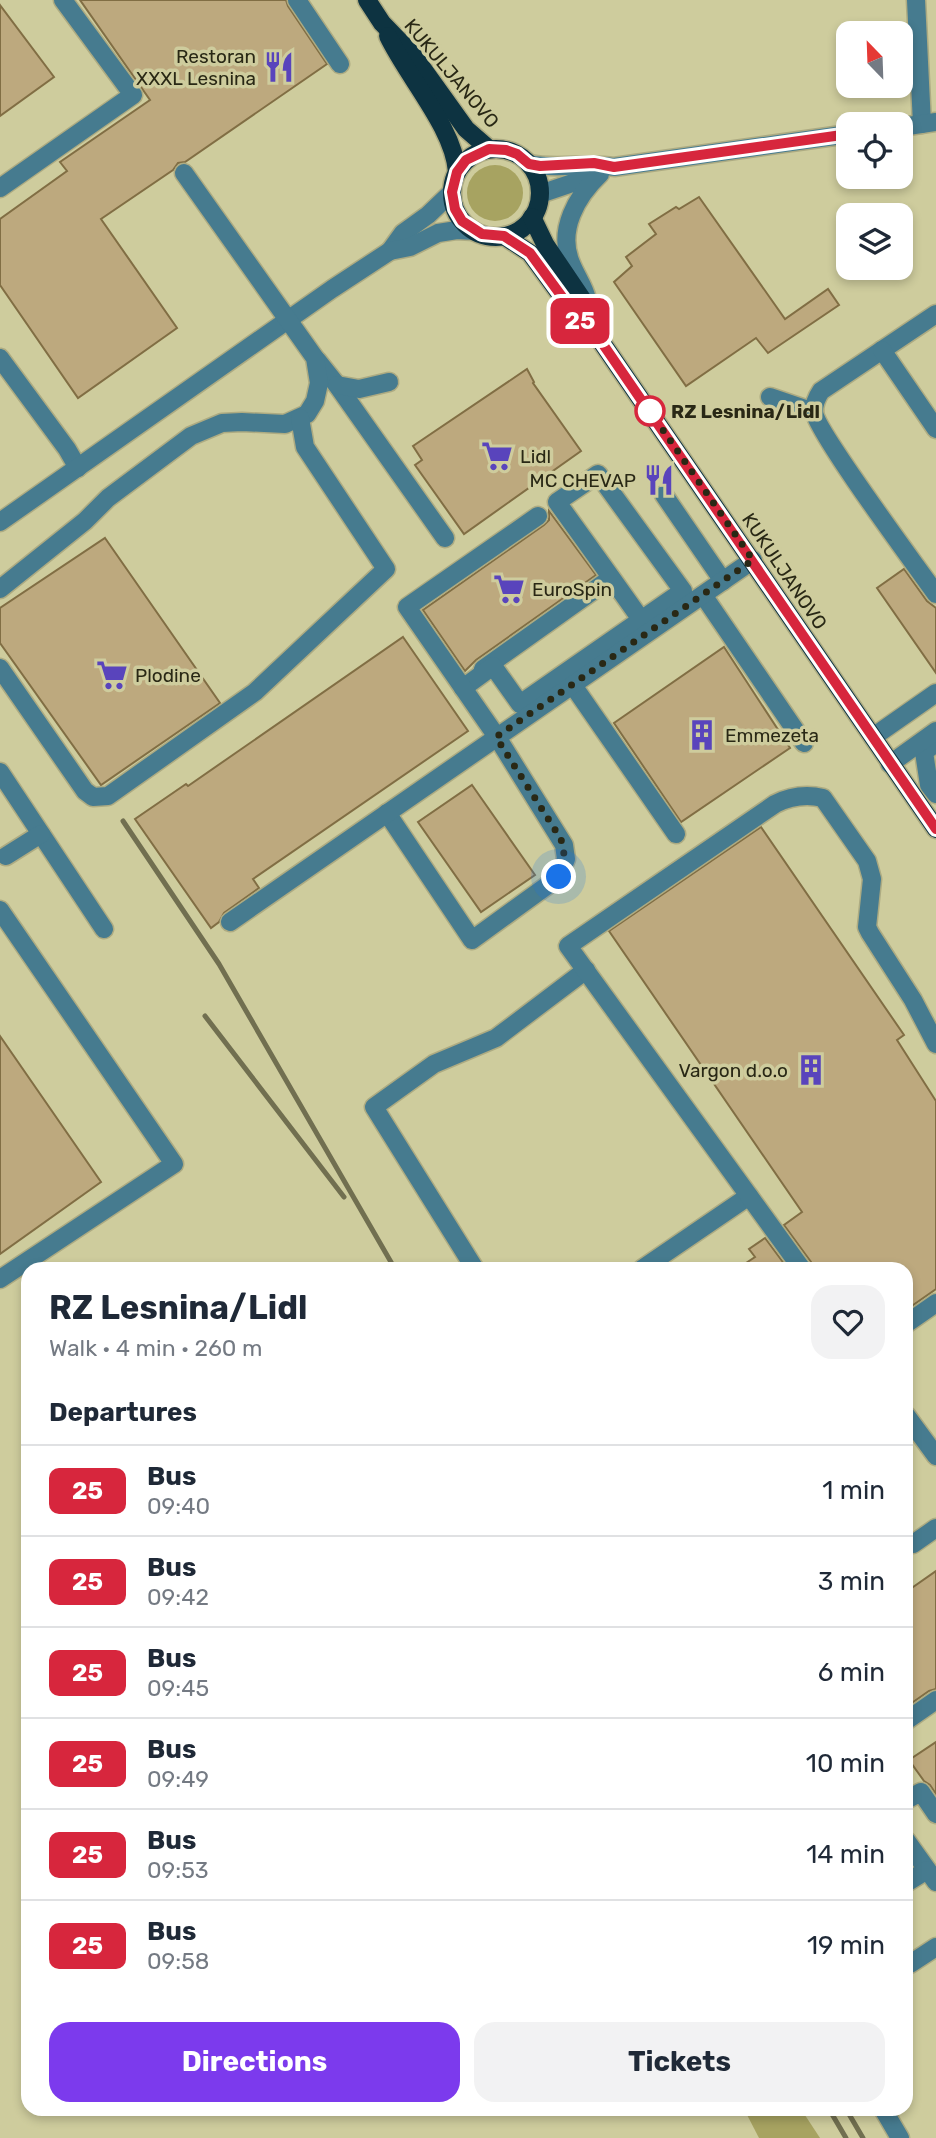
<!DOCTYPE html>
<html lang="en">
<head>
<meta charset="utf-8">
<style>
  body { margin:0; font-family:Rubik,sans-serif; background:#f2f2f3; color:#1f2937; height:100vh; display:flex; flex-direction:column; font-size:26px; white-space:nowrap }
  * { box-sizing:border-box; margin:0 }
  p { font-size:23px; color:#747a83 }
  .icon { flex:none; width:38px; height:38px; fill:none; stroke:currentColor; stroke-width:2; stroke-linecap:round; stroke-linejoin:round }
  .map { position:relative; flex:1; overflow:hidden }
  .details { position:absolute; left:21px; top:1262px; width:892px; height:854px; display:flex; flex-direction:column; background:#fff; border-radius:21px; box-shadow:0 4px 10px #0003 }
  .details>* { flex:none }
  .badge { padding:0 14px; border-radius:10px; font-size:24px; line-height:46px }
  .needle { width:46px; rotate:337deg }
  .controls { position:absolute; left:836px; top:21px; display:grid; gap:14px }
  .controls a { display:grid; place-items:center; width:77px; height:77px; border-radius:14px; background:#fff; box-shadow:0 4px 10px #0003; font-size:35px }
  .you { position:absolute; width:35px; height:35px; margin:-18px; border:5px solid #fff; border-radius:50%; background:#1a73e8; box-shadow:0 0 0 10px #1a73e833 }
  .map>.badge { position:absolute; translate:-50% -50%; box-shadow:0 0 0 4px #fff }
  h2 { padding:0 28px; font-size:26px; line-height:63px }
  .round { display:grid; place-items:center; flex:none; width:74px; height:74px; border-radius:21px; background:#f2f2f3 }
  .summary { display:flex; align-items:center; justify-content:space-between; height:119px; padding:0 28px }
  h1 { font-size:33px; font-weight:700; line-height:52px }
  .cta { display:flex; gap:14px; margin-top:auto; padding:14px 28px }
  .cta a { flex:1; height:80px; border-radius:21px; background:#7c3aed; color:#fff; font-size:28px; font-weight:700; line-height:80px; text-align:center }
  .cta a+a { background:#f2f2f3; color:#1f2937 }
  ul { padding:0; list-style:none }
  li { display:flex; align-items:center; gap:21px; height:91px; padding:0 28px; border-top:2px solid #e0e1e3 }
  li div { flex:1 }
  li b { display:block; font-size:26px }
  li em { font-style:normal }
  li .badge { min-width:77px; font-weight:700; text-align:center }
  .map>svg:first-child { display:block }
  .green { fill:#a7a361 }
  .building { fill:#bda97e; stroke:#816e44; stroke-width:2 }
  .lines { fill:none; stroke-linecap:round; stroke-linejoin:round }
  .minor-casing { stroke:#adab82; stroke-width:21 }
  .major-casing { stroke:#adab82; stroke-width:21 }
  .minor { stroke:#467b8f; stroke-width:18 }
  .major { stroke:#0d3341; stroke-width:18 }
  .rail { stroke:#716f50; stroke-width:5 }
  .line-casing { stroke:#fff; stroke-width:16 }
  .line { stroke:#d7263d; stroke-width:10 }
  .walk { stroke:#292815; stroke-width:7; stroke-dasharray:0 12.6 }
  .stop-dot { fill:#fff; stroke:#d7263d; stroke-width:3.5 }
  .labels { text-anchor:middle; stroke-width:7; stroke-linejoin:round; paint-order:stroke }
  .poi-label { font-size:19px; fill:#292815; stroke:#cecc9d; text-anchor:start }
  .street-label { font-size:19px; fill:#292815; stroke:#cecc9d }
  .stop-label { font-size:19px; font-weight:bold; fill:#292815; stroke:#cecc9d; text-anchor:start }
</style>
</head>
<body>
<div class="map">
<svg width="936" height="2138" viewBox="0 0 936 2138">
  <rect width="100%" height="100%" fill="#cecc9d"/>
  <!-- green -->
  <g class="green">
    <circle cx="495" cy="193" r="28"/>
    <polygon points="744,2109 801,2109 820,2138 759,2138"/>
  </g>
  <!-- building -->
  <g class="building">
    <polygon points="80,0 286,0 288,6 327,64 185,162 178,163 173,170 101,219 177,328 78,398 0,285 0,219 67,171 60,162 150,100"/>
    <polygon points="0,5 54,77 0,116"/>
    <polygon points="699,197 785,319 828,289 839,305 768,353 756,338 686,386 614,282 632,266 626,257 656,234 649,224 676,207 679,209"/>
    <polygon points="527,369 534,382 533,383 581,451 464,534 415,465 422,460 413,446"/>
    <polygon points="549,511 596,575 476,660 465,671 423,610 544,525 549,520"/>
    <polygon points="105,538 220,703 101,785 0,643 0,608"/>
    <polygon points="904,569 927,601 936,608 936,673 877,588"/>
    <polygon points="403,637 468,731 253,879 259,888 224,913 219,922 211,928 135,819 186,784 188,786"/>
    <polygon points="724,647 790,748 681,822 614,723"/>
    <polygon points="472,785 535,875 481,912 418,822"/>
    <polygon points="761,827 904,1035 897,1040 936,1101 936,1289 906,1310 906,1269 813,1269 811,1262 784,1225 802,1212 609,931"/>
    <polygon points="0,1036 101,1182 0,1254"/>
    <polygon points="765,1238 788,1269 737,1269 755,1257 749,1249"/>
    <polygon points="936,1571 936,1689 929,1691 906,1707 906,1592"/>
    <polygon points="936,1742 936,1794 930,1785 924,1781 909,1760"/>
  </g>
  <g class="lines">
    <defs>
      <g id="minor">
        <polyline points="297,0 340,64"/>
        <polyline points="916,0 922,124"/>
        <polyline points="901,127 936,122"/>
        <path d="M529,164C558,170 586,162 614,167L849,134"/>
        <polyline points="0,188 133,95 63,0"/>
        <polyline points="540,194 599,174"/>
        <polyline points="390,251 403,233 428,215 452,192"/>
        <path d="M587,299C584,286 576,276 571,263C557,230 577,196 600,174"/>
        <path d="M936,314L821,391C817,397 814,404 814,411C814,428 919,570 936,594"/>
        <polyline points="882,350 936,429"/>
        <polyline points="0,358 67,449 78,468"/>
        <polyline points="317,360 337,385 445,538"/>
        <polyline points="337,385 359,389 389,382"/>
        <polyline points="770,397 814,412"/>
        <polyline points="664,495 723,581"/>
        <polyline points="0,522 332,289 390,251 410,247 438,233 457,230 474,231"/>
        <polyline points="0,589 85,521 108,498 191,436 222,423 242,422 285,424 307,414 315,401 319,383 315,358 184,173"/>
        <polyline points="703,595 804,743"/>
        <polyline points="0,668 85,791 93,797 108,796 255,692 386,569 305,447 300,418"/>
        <polyline points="483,669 611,578"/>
        <polyline points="572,684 676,834"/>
        <path d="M463,688L493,666L520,704L683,591L598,474L557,502C588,545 619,588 649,631"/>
        <polyline points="873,737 936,693"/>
        <polyline points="936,743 924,752 929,785 936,794"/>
        <polyline points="890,764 936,731"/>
        <polyline points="0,772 104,929"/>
        <polyline points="387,813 472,940 559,877 566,859 564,845 497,737 407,607 538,516"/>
        <polyline points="6,856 41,834"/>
        <polyline points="0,910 174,1164 0,1279"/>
        <polyline points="230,922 753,560"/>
        <polyline points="475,1269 374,1107 434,1064 496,1038 586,970"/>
        <polyline points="642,1269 749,1196"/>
        <path d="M802,1269L568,946L775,804C791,796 806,794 823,798L867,861L872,879L867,927L870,933L913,1000L936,1044"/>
        <polyline points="906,1324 936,1303"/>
        <polyline points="906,1415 936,1456"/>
        <polyline points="913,1544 936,1528"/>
        <polyline points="906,1721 936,1700"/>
        <polyline points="906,1800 921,1792 936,1814"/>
        <polyline points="906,1840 936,1882"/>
        <polyline points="906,1883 927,1870"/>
        <polyline points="910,1964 936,1947"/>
        <polyline points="883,2109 900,2138"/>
      </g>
      <g id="major">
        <polyline points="367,0 382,23 413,55 466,129 489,149"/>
        <path d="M388,36C408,78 454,128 457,172"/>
        <circle cx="496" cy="193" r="44"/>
        <polyline points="532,217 545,244 591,312 598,337"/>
        <polyline points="504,236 530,253 579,320 598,337 936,829"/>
      </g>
    </defs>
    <!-- minor casing -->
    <use href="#minor" class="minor-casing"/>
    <!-- major casing -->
    <use href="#major" class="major-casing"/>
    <!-- minor -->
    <use href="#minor" class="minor"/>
    <!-- major -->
    <use href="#major" class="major"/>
    <!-- rail -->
    <g class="rail">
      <polyline points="123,821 219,964 395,1269"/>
      <polyline points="205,1016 344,1197"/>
      <polyline points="829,2109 846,2138"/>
      <polyline points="846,2109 863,2138"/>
    </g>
  </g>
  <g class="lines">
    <defs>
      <polyline id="line" points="849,134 614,167 594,163 540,166 529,164 517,154 506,150 489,149 466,160 457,172 452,192 455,209 462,221 482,234 504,236 530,253 579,320 598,337 936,829"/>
    </defs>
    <!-- line casing -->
    <use href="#line" class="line-casing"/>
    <!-- line -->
    <use href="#line" class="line"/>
    <!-- walk -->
    <polyline class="walk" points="559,877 565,859 561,839 496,737 753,560 645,404 650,411"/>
  </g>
  <!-- icons -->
  <defs>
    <symbol id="restaurant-bare" viewBox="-9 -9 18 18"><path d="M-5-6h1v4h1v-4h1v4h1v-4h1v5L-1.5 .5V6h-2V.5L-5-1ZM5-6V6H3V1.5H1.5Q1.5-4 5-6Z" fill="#5944bc" stroke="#cecc9d" stroke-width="2.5" paint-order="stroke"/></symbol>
    <symbol id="supermarket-bare" viewBox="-9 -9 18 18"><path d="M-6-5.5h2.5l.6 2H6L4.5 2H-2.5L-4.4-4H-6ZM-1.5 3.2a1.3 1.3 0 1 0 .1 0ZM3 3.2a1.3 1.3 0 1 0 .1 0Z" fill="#5944bc" stroke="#cecc9d" stroke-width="2.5" paint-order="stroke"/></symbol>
    <symbol id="building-bare" viewBox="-9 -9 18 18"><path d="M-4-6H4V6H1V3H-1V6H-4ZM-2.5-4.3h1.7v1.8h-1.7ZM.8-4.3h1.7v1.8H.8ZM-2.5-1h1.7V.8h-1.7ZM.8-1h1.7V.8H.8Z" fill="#5944bc" stroke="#cecc9d" stroke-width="2.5" paint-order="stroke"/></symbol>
  </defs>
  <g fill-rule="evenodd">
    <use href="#restaurant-bare" x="257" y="45" width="44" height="44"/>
    <use href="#supermarket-bare" x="475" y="434" width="44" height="44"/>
    <use href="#restaurant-bare" x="637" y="458" width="44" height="44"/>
    <use href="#supermarket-bare" x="487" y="567" width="44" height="44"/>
    <use href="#supermarket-bare" x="90" y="653" width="44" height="44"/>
    <use href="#building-bare" x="680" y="713" width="44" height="44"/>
    <use href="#building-bare" x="789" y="1048" width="44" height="44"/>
  </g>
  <!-- markers -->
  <circle class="stop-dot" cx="650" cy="411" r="14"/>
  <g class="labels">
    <!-- poi labels -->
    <g class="poi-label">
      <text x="256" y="63" text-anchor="end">Restoran<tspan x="256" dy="22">XXXL Lesnina</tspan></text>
      <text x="520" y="463">Lidl</text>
      <text x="636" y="487" text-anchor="end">MC CHEVAP</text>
      <text x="532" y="596">EuroSpin</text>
      <text x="135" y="682">Plodine</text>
      <text x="725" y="742">Emmezeta</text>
      <text x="788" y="1077" text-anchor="end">Vargon d.o.o</text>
    </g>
    <!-- street labels -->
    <g class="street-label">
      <text transform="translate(452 73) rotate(50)" y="7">KUKULJANOVO</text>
      <text transform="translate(785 571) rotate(56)" y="7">KUKULJANOVO</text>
    </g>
    <!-- stop labels -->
    <g class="stop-label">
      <text x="671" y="418">RZ Lesnina/Lidl</text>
    </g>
  </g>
</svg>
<div class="controls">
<a><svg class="needle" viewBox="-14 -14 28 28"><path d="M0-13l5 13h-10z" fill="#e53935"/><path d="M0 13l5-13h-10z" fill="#747a83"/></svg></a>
<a><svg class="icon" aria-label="locate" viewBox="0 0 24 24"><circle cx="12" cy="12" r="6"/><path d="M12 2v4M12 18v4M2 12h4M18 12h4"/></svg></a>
<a><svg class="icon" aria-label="layers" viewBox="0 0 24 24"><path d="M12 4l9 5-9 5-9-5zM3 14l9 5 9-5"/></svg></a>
</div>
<div class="you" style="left:559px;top:877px"></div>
<b class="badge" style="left:580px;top:321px;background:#d7263d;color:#fff">25</b>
<section class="details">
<div class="summary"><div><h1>RZ Lesnina/Lidl</h1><p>Walk · 4 min · 260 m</p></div><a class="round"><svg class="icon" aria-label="heart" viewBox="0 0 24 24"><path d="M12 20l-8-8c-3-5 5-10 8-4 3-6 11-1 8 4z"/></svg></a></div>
<h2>Departures</h2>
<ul>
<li><span class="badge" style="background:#d7263d;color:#fff">25</span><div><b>Bus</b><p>09:40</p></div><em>1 min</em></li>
<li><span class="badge" style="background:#d7263d;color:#fff">25</span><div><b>Bus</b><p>09:42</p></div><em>3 min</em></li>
<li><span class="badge" style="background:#d7263d;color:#fff">25</span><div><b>Bus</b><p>09:45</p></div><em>6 min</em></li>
<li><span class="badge" style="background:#d7263d;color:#fff">25</span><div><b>Bus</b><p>09:49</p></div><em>10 min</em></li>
<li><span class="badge" style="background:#d7263d;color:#fff">25</span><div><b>Bus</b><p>09:53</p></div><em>14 min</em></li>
<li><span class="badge" style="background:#d7263d;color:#fff">25</span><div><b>Bus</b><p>09:58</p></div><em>19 min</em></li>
</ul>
<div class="cta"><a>Directions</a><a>Tickets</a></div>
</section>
</div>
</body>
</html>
